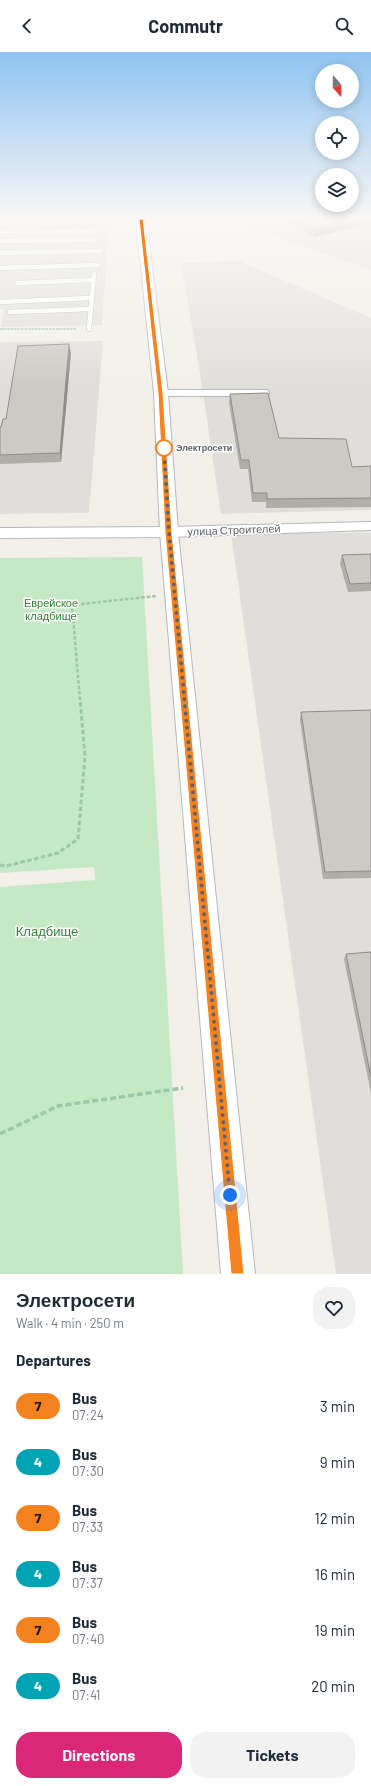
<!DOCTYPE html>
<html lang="en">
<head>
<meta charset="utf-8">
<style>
  body { margin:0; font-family:Barlow,sans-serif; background:#f2f2f3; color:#1f2937; height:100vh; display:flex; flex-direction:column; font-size:15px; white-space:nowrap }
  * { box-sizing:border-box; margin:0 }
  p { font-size:13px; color:#747a83 }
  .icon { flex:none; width:22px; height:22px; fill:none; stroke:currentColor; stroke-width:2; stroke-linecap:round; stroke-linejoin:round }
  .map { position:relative; height:1222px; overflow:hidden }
  .sheet { display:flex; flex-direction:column; background:#fff; flex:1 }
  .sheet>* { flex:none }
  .badge { padding:0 8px; border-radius:13px; font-size:14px; line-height:26px }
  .needle { width:26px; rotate:160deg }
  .tools { position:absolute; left:315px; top:12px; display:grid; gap:8px }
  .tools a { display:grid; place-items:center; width:44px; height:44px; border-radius:50%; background:#fff; box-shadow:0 2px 10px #0003; font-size:20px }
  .you { position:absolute; width:20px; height:20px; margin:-10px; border:3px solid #fff; border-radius:50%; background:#1a73e8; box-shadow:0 0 0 6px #1a73e833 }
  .map>.badge { position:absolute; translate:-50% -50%; box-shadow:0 0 0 2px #fff }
  h2 { padding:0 16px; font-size:15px; line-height:36px }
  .round { display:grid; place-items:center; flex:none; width:42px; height:42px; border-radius:16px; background:#f2f2f3 }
  .summary { display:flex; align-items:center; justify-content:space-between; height:68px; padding:0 16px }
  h1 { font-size:19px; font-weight:700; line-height:30px }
  .action { display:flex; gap:8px; margin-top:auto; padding:8px 16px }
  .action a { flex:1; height:46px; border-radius:16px; background:#db2777; color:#fff; font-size:16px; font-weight:700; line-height:46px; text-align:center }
  .action a+a { background:#f2f2f3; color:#1f2937 }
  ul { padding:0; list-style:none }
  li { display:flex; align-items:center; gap:12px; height:56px; padding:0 16px }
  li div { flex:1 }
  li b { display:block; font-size:15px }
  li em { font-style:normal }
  li .badge { min-width:44px; font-weight:700; text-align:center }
  header { display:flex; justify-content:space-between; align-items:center; height:52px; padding:0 16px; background:#fff; font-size:18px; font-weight:700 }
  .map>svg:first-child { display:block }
  .industrial { fill:#e0deda }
  .green { fill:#c5e8c5 }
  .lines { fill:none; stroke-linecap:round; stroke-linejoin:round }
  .service-far1-casing { stroke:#b5b8bc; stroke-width:5.5 }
  .service-casing { stroke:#b5b8bc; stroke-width:8 }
  .minor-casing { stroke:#b5b8bc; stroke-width:2 }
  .tertiary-casing { stroke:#b5b8bc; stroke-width:2 }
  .path-far3 { stroke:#9cc7a9; stroke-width:1.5; stroke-dasharray:2.5 1; stroke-linecap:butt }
  .path-far2 { stroke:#9cc7a9; stroke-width:2.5; stroke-dasharray:3.5 2; stroke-linecap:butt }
  .path-far1 { stroke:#9cc7a9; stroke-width:3; stroke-dasharray:4.5 2.5; stroke-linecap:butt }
  .path { stroke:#9cc7a9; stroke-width:3.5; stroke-dasharray:6 3; stroke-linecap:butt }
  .service-far1 { stroke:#fff; stroke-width:4.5 }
  .service { stroke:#fff; stroke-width:6 }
  .minor { fill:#fff; fill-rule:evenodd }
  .tertiary { fill:#fff; fill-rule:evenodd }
  .wall { fill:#afaea9 }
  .shaded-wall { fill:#8f8d8a }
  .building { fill:#cccac5; stroke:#8f8d8a }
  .line { fill:#f58220; stroke:#fff }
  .walk { stroke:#5f6368; stroke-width:4; stroke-dasharray:0 7.2 }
  .stop-dot { fill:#fff; stroke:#f58220; stroke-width:2 }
  .labels { text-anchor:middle; stroke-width:3; stroke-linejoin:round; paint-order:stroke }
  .far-stop-label { font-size:9px; font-weight:bold; fill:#5f6368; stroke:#fff; text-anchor:start }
  .street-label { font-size:11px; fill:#5f6368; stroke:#fff }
  .park-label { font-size:11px; fill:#348238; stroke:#fff }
  .near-park-label { font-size:13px; fill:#348238; stroke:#fff }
</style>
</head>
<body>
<header><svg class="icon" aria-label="back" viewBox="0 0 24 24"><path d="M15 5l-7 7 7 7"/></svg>Commutr<svg class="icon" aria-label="search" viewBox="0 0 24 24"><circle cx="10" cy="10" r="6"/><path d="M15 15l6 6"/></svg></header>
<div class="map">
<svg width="371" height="1222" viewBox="0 0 371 1222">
  <rect width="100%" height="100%" fill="#f1efe8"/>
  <!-- industrial -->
  <g class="industrial">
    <polygon points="236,167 371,167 371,218 295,192"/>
    <polygon points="109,168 102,273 1,275 4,257 0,257 0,169"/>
    <polygon points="239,209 371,266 371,458 221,462 200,321 181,211"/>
    <polygon points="103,289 89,461 0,462 0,290"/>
    <polygon points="231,481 371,481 371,1222 336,1222"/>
  </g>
  <!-- green -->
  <polygon class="green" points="142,505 183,1222 0,1222 0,835 95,828 94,815 0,821 0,506"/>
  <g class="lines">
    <defs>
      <g id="service-far1">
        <polyline points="0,180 101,179"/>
        <polyline points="0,189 92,188"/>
        <polyline points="0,201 101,199"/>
        <polyline points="0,216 98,213"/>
        <polyline points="17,231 92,228"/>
        <polyline points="0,250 90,246"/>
        <polyline points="10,260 90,257"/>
        <polyline points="89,277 94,222"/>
      </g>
      <polyline id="service" points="161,341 266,341"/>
      <polygon id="minor" points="371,470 371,478 169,485 0,486 0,476 169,475"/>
      <polygon id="tertiary" points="136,167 146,167 168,341 178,480 255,1222 221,1222 160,480 154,341"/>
    </defs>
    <!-- service-far1 casing -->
    <use href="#service-far1" class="service-far1-casing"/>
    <!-- service casing -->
    <use href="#service" class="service-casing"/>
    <!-- minor casing -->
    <use href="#minor" class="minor-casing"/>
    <!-- tertiary casing -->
    <use href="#tertiary" class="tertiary-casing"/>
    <!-- path-far3 -->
    <polyline class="path-far3" points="0,277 77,277"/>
    <!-- path-far2 -->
    <polyline class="path-far2" points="80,648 72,553 156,544"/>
    <!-- path-far1 -->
    <polyline class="path-far1" points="0,813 6,814 58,801 78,787 85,704 80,647"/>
    <!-- path -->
    <polyline class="path" points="0,1082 58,1054 183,1036"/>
    <!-- service-far1 -->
    <use href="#service-far1" class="service-far1"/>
    <!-- service -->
    <use href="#service" class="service"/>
    <!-- minor -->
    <use href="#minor" class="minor"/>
    <!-- tertiary -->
    <use href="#tertiary" class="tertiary"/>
  </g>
  <!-- wall -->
  <g class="wall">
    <polygon points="281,167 371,167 371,176 365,173 314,185"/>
    <polygon points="71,301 61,410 0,412 0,375 1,375"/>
    <polygon points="230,342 279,386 352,415 371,414 371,455 266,456 266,450 252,450 248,417 240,417 229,351"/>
    <polygon points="371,502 371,539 348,540 340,512 342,503"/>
    <polygon points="371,658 371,826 323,827 300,668 301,660"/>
    <polygon points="371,900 371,1042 344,907 346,902"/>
  </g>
  <!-- shaded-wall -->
  <g class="shaded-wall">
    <polygon points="357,167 366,167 365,173 314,185 315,178"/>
    <polygon points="69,292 71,301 61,410 60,401"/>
  </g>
  <!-- building -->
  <g class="building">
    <polygon points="296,167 357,167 315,178"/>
    <polygon points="69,292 60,401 0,403 0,375 1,375 3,367 6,367 18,294"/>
    <polygon points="268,341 279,386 346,387 352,415 371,414 371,446 267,447 267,441 253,441 249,408 241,408 230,342"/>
    <polygon points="371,502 371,531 350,532 342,503"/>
    <polygon points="371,658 371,819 325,820 301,660"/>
    <polygon points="371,900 371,1025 346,902"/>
  </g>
  <!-- sky -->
  <linearGradient id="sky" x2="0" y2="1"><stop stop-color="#8fc3f1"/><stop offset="0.49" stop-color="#f9f8f5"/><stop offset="1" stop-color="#f9f8f5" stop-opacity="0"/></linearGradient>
  <rect width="371" height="338" fill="url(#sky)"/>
  <!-- line -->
  <polygon class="line" points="139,167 143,167 163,341 172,480 244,1222 231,1222 165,480 158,341"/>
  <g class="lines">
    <!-- walk -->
    <polyline class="walk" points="164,396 169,480 230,1143"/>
  </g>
  <!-- markers -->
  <circle class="stop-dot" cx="164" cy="396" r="8"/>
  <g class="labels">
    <!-- far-stop labels -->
    <g class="far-stop-label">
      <text x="176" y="399">Электросети</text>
    </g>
    <!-- street labels -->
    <g class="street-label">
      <text transform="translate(234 478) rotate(-2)" y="4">улица Строителей</text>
    </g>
    <!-- park labels -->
    <g class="park-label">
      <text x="51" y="555">Еврейское<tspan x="51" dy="13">кладбище</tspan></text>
    </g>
    <!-- near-park labels -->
    <g class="near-park-label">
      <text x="47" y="884">Кладбище</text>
    </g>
  </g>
</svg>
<div class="tools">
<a><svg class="needle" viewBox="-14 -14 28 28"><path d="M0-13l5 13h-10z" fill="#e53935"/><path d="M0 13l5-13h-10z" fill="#747a83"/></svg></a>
<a><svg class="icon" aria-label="locate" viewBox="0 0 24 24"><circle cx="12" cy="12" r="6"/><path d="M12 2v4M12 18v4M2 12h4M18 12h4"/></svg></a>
<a><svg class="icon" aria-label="layers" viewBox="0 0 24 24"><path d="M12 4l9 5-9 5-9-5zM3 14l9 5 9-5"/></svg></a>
</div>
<div class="you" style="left:230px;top:1143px"></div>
</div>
<section class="sheet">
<div class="summary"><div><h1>Электросети</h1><p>Walk · 4 min · 250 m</p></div><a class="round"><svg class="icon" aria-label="heart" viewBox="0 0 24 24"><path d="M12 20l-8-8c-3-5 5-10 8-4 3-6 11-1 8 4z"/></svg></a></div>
<h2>Departures</h2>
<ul>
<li><span class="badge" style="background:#f58220;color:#111">7</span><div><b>Bus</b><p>07:24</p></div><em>3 min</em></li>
<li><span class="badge" style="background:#00a3b4;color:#fff">4</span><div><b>Bus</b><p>07:30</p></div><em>9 min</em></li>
<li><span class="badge" style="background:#f58220;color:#111">7</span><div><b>Bus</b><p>07:33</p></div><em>12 min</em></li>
<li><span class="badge" style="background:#00a3b4;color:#fff">4</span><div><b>Bus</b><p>07:37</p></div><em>16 min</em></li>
<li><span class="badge" style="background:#f58220;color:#111">7</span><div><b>Bus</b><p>07:40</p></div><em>19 min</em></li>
<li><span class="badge" style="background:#00a3b4;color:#fff">4</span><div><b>Bus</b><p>07:41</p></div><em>20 min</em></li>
</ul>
<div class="action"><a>Directions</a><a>Tickets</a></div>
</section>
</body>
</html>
